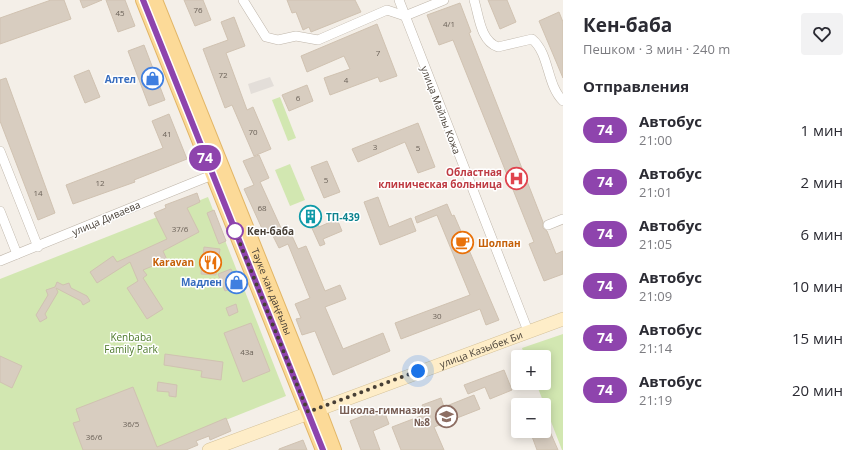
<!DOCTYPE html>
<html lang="ru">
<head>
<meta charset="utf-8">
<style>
  body { margin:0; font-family:"Open Sans",sans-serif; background:#f2f2f3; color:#2b2b33; height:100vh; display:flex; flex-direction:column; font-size:15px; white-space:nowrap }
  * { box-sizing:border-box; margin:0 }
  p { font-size:13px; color:#7c7c81 }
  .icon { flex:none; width:22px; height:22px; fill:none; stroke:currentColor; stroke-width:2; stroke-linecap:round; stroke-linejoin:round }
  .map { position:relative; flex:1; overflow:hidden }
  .drawer { display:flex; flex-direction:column; background:#fff; width:300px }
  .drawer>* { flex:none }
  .badge { padding:0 8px; border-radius:13px; font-size:14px; line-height:26px }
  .fabs { position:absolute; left:511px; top:350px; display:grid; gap:8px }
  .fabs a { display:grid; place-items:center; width:40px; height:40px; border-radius:4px; background:#fff; box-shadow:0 2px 10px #0003; font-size:20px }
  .you { position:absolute; width:20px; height:20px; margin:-10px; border:3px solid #fff; border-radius:50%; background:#1a73e8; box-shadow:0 0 0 6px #1a73e833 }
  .map>.badge { position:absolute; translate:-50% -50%; box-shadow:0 0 0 2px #fff }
  h2 { padding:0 20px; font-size:15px; line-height:36px }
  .round { display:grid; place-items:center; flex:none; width:42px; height:42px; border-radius:4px; background:#f2f2f3 }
  .overview { display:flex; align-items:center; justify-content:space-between; height:68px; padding:0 20px }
  h1 { font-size:19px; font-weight:700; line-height:30px }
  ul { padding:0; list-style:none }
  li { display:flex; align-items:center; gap:12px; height:52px; padding:0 20px }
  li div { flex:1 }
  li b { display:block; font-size:15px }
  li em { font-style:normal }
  li .badge { min-width:44px; font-weight:700; text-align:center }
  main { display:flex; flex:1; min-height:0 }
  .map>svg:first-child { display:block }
  .industrial { fill:#e3ded9 }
  .green { fill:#d2e7b1 }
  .building { fill:#d8cdc0; stroke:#d0c2b1 }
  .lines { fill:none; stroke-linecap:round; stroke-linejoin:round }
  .minor-casing { stroke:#bfb6aa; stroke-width:10 }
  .secondary-casing { stroke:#d3c098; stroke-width:14 }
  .primary-casing { stroke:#e2b667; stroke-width:16 }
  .minor { stroke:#fff; stroke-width:9 }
  .secondary { stroke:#feedc8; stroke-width:13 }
  .primary { stroke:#fcda98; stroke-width:14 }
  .line-casing { stroke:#fff; stroke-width:9 }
  .line { stroke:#8e44ad; stroke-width:6 }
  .walk { stroke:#473f36; stroke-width:4; stroke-dasharray:0 7.2 }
  .stop-dot { fill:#fff; stroke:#8e44ad; stroke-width:2 }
  .labels { text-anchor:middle; stroke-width:3; stroke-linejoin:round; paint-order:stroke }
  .number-label { font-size:8px; fill:#6b6258 }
  .shop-label { font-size:10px; font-weight:bold; fill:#366cbe; stroke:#fff; text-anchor:end }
  .street-label { font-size:10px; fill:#473f36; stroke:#fff }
  .health-label { font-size:10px; font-weight:bold; fill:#be3a42; stroke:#fff; text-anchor:end }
  .culture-label { font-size:10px; font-weight:bold; fill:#0d838f; stroke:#fff; text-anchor:start }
  .stop-label { font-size:10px; font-weight:bold; fill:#473f36; stroke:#fff; text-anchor:start }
  .food-label { font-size:10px; font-weight:bold; fill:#c56008; stroke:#fff; text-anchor:start }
  .park-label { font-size:10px; fill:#4c782a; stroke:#fff }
  .education-label { font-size:10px; font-weight:bold; fill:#785e54; stroke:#fff; text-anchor:end }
</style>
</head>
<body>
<main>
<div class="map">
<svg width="563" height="450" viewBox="0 0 563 450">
  <rect width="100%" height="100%" fill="#f4efe8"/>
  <!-- industrial -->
  <polygon class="industrial" points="270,77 274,86 251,94 248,84"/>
  <!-- green -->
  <g class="green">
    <polygon points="280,97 296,138 288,141 272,100"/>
    <polygon points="290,164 305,200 290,206 275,170"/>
    <polygon points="208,197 286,396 150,450 0,450 0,279"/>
    <polygon points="563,334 563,450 562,450 536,383 544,383 544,357 525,357 522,348"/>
  </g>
  <!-- building -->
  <g class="building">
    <polygon points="51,0 64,0 71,19 0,44 0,18"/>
    <polygon points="80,0 102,0 83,8"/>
    <polygon points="106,0 125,0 135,26 118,32"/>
    <polygon points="184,0 203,0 211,20 195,26"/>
    <polygon points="287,0 355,0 361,12 311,32 309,27 303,30 296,12 292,13"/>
    <polygon points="488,0 507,0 516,22 500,29"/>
    <polygon points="460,3 471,32 469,33 543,222 543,228 547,231 556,254 563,251 563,274 544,281 529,244 534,242 453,40 439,45 427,15"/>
    <polygon points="559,12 563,22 563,78 539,21"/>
    <polygon points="234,17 245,46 226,53 247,110 253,107 271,149 254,156 232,105 225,108 203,49 228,40 221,22"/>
    <polygon points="377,24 397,76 380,82 378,77 330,95 324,78 350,69 344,56 307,72 301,56"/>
    <polygon points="144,45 165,100 149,106 128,51"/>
    <polygon points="89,70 100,97 85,103 74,76"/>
    <polygon points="6,78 55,213 38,220 0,121 0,80"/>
    <polygon points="307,85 313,101 289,111 282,95"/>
    <polygon points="169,114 187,159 134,180 135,182 73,204 66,185 163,148 152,121"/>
    <polygon points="418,123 435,167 418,173 405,142 358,162 352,149"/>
    <polygon points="259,155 269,178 260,182 281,228 287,225 298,249 306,246 325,291 340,285 346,299 325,307 343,349 383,333 390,351 333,375 315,331 302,335 296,319 301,318 295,304 310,298 288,244 279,248 270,230 264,233 244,189 254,185 243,161"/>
    <polygon points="327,161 340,192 324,198 311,167"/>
    <polygon points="197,193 200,202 187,208 199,232 163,251 167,260 143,270 147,275 143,278 163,309 147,319 127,288 138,281 130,262 97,283 90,272 113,256 117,262 167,239 154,213 166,208 165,205"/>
    <polygon points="378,197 389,227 411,218 416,231 380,245 364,202"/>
    <polygon points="447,204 452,216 454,215 499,320 486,325 480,309 401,339 395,323 470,295 437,215 417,223 415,217"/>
    <polygon points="214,210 226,241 219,244 207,213"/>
    <polygon points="313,212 319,227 337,219 342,231 323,239 325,244 320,246 306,215"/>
    <polygon points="204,247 220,249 216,275 201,274"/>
    <polygon points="231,269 238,286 225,291 218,274"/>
    <polygon points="57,282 63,285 69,283 71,288 87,296 90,301 83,305 81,301 56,288 58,292 45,314 47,318 40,322 36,315 48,295 46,290 55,287"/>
    <polygon points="236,304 238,312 229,316 226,308"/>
    <polygon points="251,323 270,371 243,382 224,333"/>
    <polygon points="165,354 223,362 221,380 201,377 202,371 164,365"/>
    <polygon points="0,356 22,366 12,388 0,382"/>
    <polygon points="504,370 512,390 490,399 485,387 468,394 464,385"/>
    <polygon points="158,382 177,385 176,397 169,396 169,392 157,391"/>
    <polygon points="133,387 157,447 226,418 231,431 210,440 209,436 196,441 198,445 186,450 83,450 73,423 80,421 76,409"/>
    <polygon points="474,395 480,409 434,427 444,450 401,450 392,427 426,414 422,405 441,398 444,407"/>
    <polygon points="383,408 389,424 373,431 380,450 361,450 350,421"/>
    <polygon points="544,418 558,450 537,450 530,431 544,431"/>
    <polygon points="303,440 307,450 279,450 279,449"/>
  </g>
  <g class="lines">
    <defs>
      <g id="minor">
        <polyline points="243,0 266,37 278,40 296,36 318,40 387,10 405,16 444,0"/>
        <polyline points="399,0 528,331"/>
        <path d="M474,0C479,15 480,41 498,47L532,39C550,54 546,84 563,101"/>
        <polyline points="0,151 38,247"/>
        <polyline points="0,211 17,254"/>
        <polyline points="548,225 563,219"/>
        <polyline points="0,261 217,173"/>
      </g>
      <g id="secondary">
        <path id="s1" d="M209,450L563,319"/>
      </g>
      <g id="primary">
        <polyline points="143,0 323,450"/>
        <path id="s2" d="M155,0L307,379L334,450"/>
      </g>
    </defs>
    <!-- minor casing -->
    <use href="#minor" class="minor-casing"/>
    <!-- secondary casing -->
    <use href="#secondary" class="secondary-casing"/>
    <!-- primary casing -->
    <use href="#primary" class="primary-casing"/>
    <!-- minor -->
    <use href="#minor" class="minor"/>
    <!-- secondary -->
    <use href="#secondary" class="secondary"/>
    <!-- primary -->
    <use href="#primary" class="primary"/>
  </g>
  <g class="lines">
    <defs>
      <polyline id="line" points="143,0 323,450"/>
    </defs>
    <!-- line casing -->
    <use href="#line" class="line-casing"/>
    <!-- line -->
    <use href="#line" class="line"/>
    <!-- walk -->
    <polyline class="walk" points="235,231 308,412 418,371"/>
  </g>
  <!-- icons -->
  <defs>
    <symbol id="shop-ring" viewBox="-11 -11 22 22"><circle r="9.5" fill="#fff" stroke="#3f7fe0" stroke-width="1.5"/><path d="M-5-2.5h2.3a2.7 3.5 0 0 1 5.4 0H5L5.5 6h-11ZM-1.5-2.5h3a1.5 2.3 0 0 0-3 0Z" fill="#3f7fe0"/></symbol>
    <symbol id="hospital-ring" viewBox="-11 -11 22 22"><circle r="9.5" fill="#fff" stroke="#e0444e" stroke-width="1.5"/><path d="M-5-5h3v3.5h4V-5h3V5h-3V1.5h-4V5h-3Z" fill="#e0444e"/></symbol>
    <symbol id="building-ring" viewBox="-11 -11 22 22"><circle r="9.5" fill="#fff" stroke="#0f9aa8" stroke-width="1.5"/><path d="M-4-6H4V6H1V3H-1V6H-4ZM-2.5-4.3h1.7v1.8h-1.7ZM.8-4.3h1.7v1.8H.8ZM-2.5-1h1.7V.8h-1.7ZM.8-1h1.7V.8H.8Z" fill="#0f9aa8"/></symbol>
    <symbol id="cafe-ring" viewBox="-11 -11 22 22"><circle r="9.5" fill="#fff" stroke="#e8710a" stroke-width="1.5"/><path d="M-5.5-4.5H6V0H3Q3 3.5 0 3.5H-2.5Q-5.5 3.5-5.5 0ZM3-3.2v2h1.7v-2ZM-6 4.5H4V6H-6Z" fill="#e8710a"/></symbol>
    <symbol id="restaurant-ring" viewBox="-11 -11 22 22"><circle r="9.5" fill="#fff" stroke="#e8710a" stroke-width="1.5"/><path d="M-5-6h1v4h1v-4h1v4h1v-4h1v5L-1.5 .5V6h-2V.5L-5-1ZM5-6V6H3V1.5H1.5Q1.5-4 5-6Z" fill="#e8710a"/></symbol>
    <symbol id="school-ring" viewBox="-11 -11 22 22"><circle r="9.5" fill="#fff" stroke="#8d6e63" stroke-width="1.5"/><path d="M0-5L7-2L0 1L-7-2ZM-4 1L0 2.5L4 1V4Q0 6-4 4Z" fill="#8d6e63"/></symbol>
  </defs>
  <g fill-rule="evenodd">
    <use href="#shop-ring" x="140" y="66" width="25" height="25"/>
    <use href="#hospital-ring" x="504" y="166" width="25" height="25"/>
    <use href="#building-ring" x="298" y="204" width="25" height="25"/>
    <use href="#cafe-ring" x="450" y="230" width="25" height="25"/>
    <use href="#restaurant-ring" x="198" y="250" width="25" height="25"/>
    <use href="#shop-ring" x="224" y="270" width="25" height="25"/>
    <use href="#school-ring" x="434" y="404" width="25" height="25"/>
  </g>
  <!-- markers -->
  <circle class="stop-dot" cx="235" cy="231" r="8"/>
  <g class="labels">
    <!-- number labels -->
    <g class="number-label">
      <text x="198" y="13">76</text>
      <text x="120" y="16">45</text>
      <text x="449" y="27">4/1</text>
      <text x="378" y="56">7</text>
      <text x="223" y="78">72</text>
      <text x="346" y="83">4</text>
      <text x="298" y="101">6</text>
      <text x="253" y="135">70</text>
      <text x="167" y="137">41</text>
      <text x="375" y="150">3</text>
      <text x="418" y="151">5</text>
      <text x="326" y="183">5</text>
      <text x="100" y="186">12</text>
      <text x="38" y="196">14</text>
      <text x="262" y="211">68</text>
      <text x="180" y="232">37/6</text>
      <text x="437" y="319">30</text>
      <text x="247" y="355">43а</text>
      <text x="131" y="427">36/5</text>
      <text x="94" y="440">36/6</text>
    </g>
    <!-- shop labels -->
    <g class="shop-label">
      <text x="136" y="83">Алтел</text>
      <text x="222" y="286">Мадлен</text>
    </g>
    <!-- street labels -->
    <g class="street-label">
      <text transform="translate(441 110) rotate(69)" y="4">улица Майлы Кожа</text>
      <text transform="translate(106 218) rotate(-23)" y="4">улица Диваева</text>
      <text dy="4" stroke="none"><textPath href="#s2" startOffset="314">Тәуке хан даңғылы</textPath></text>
      <text dy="4" stroke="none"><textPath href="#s1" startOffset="290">улица Казыбек Би</textPath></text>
    </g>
    <!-- health labels -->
    <g class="health-label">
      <text x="502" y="176">Областная<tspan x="502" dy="12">клиническая больница</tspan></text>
    </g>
    <!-- culture labels -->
    <g class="culture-label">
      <text x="326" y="221">ТП-439</text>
    </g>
    <!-- stop labels -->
    <g class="stop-label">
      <text x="247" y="235">Кен-баба</text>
    </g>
    <!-- food labels -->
    <g class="food-label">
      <text x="478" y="247">Шолпан</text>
      <text x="194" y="266" text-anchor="end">Karavan</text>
    </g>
    <!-- park labels -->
    <g class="park-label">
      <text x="131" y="341">Kenbaba<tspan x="131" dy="12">Family Park</tspan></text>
    </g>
    <!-- education labels -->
    <g class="education-label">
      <text x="430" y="414">Школа-гимназия<tspan x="430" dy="12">№8</tspan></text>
    </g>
  </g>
</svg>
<div class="fabs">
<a>+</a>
<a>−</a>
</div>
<div class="you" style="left:418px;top:371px"></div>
<b class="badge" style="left:205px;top:158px;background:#8e44ad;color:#fff">74</b>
</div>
<section class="drawer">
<div class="overview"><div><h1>Кен-баба</h1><p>Пешком · 3 мин · 240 m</p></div><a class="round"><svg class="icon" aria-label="heart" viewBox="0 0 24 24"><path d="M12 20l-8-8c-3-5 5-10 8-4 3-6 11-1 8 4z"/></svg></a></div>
<h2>Отправления</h2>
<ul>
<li><span class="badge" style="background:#8e44ad;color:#fff">74</span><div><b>Автобус</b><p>21:00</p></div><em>1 мин</em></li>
<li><span class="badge" style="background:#8e44ad;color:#fff">74</span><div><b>Автобус</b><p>21:01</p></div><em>2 мин</em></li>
<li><span class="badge" style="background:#8e44ad;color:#fff">74</span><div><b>Автобус</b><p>21:05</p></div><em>6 мин</em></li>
<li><span class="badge" style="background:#8e44ad;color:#fff">74</span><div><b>Автобус</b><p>21:09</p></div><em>10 мин</em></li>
<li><span class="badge" style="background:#8e44ad;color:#fff">74</span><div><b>Автобус</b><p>21:14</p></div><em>15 мин</em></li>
<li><span class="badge" style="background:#8e44ad;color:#fff">74</span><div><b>Автобус</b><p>21:19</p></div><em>20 мин</em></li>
</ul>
</section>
</main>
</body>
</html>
